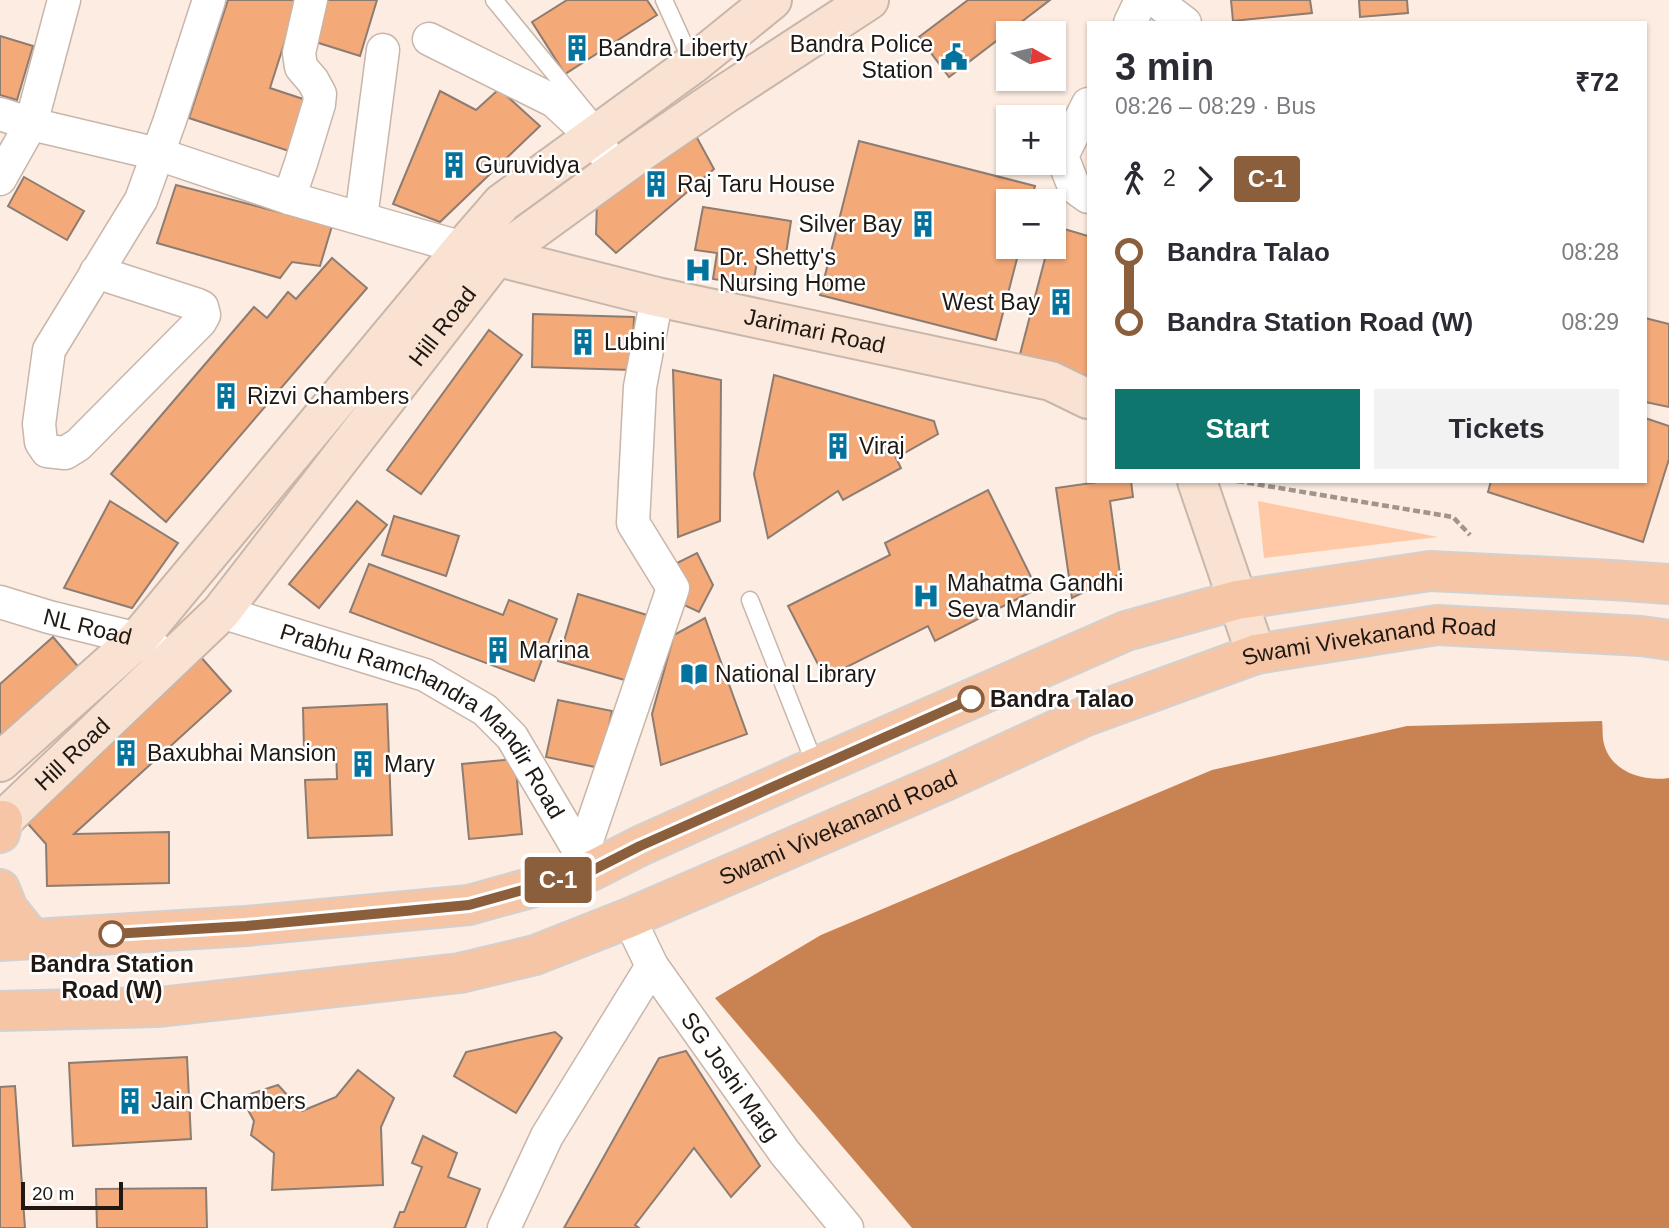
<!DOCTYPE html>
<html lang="en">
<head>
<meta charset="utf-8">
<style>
  body { margin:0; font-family:Helvetica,sans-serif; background:#f2f2f3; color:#2b2b33; height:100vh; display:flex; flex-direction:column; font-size:26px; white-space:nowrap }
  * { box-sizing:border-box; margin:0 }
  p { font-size:23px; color:#7c7c81 }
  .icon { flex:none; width:38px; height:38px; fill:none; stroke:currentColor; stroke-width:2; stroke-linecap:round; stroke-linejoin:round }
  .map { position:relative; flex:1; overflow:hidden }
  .details { position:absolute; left:1087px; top:21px; width:560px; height:462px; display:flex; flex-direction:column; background:#fff; border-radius:0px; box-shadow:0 2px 5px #0004 }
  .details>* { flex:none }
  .badge { padding:0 14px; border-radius:5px; font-size:24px; line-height:46px }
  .needle { width:46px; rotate:98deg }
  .tools { position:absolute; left:996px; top:21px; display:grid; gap:14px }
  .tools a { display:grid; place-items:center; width:70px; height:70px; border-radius:0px; background:#fff; box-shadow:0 2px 5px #0004; font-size:35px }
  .scale { position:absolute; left:21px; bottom:18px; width:102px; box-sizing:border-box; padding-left:7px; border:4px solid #1f1813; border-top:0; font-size:19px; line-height:24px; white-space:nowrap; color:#1f1813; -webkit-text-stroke:5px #fff; paint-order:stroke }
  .map>.badge { position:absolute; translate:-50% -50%; box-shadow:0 0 0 4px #fff }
  .legs { display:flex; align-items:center; gap:10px; height:77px; padding:0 28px; font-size:23px }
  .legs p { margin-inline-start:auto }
  .summary { display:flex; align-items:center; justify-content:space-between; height:119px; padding:0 28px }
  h1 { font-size:38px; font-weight:800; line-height:52px }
  .button { display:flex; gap:14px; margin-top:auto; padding:14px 28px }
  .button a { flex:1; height:80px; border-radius:0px; background:#0f766e; color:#fff; font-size:28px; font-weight:800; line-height:80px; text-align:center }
  .button a+a { background:#f2f2f3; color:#2b2b33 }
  ul { padding:0 28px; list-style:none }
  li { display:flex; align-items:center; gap:24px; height:70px; font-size:26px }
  li i { display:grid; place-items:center; width:10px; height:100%; margin:0 9px; background:currentColor }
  li i::after { content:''; width:18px; height:18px; margin:-9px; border:5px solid; border-radius:50%; background:#fff }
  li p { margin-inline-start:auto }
  li:first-child i { background:linear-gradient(#0000 50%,currentColor 0) }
  li:last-child i { background:linear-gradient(currentColor 50%,#0000 0) }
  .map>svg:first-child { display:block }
  .green { fill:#ffc9a7 }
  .water { fill:#c98252 }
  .building { fill:#f3a978; stroke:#8d7c71; stroke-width:2 }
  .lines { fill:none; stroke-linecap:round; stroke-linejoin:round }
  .lane-casing { stroke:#c9b6aa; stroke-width:19 }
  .street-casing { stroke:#c9b6aa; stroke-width:35 }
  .secondary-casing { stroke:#c9b6aa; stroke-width:42 }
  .primary-casing { stroke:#d2d1d0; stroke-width:42 }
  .path { stroke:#a0948c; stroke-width:4.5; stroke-dasharray:7 3.5; stroke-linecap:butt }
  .lane { stroke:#fff; stroke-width:16 }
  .street { stroke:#fff; stroke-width:32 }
  .secondary { stroke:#fae2d2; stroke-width:38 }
  .primary { stroke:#f5c5a5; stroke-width:38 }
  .line-1-casing { stroke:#fff; stroke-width:16 }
  .line-1 { stroke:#8b5e3c; stroke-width:10 }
  .stop-1-dot { fill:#fff; stroke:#8b5e3c; stroke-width:3.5 }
  .labels { text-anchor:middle; stroke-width:5; stroke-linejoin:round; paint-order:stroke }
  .poi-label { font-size:23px; fill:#1f1813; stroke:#fff; text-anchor:start }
  .street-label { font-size:23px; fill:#1f1813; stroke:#fff }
  .stop-label { font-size:23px; font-weight:bold; fill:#1f1813; stroke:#fff; text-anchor:start }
</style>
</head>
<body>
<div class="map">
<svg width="1669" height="1228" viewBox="0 0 1669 1228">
  <rect width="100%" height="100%" fill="#fcece2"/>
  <!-- green -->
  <polygon class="green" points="1258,501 1438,537 1264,558"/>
  <!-- water -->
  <path class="water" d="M1602,721C1603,728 1602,736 1604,744C1611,772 1644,782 1669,778V1228H912L715,998L821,935L1212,770L1407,726Z"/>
  <!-- building -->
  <g class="building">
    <polygon points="228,0 298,0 270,88 315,103 298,154 189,118"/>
    <polygon points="319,0 377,0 360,56 306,39"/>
    <polygon points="567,0 647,0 657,15 565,74 532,22"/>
    <polygon points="968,0 1050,0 949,77 919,37"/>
    <polygon points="1231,0 1310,0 1312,13 1233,21"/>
    <polygon points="1359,0 1407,0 1408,13 1360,17"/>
    <polygon points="0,36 33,46 17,100 0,95"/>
    <polygon points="499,89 540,126 440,222 393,204 440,91 476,110"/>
    <polygon points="690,125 714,169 616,253 596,234 597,200"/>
    <polygon points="859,141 1035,186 1031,201 1008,201 1008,247 1020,247 996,340 820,295"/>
    <polygon points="24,177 84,211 67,240 8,206"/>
    <polygon points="176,185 332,226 320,266 292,262 280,278 157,243"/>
    <polygon points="703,207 791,221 786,254 759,250 753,285 713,279 717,253 695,250"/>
    <polygon points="1054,226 1088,236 1088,376 1019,358 1048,247 1054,247"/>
    <polygon points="332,258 367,288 166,522 111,474 254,307 267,318 288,292 296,299"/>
    <polygon points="533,314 634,317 632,370 532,367"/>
    <polygon points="1645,318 1669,324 1669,407 1645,402"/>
    <polygon points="489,330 522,355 421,494 387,470"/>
    <polygon points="673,370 721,380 720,521 678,537"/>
    <polygon points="774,375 934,421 938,434 896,458 901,468 843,500 838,491 768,538 754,474"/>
    <polygon points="1645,418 1669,426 1669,459 1643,542 1488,492 1491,481 1645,481"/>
    <polygon points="1105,481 1131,481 1133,497 1110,501 1120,574 1072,598 1056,488"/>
    <polygon points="988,490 1037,589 935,641 928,626 825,678 788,606 890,555 885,543"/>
    <polygon points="110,501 178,543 132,608 64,588"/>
    <polygon points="357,501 387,525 319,608 289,584"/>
    <polygon points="394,516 459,536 446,576 382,555"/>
    <polygon points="697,553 713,585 699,612 682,604 689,589 677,563"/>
    <polygon points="369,564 503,615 509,600 557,619 534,681 350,612"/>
    <polygon points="578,594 647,615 628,681 558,661"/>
    <polygon points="705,618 747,734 661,765 652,714 674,635"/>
    <polygon points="53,637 81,670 0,742 0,684"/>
    <polygon points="199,655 231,691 74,834 169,832 169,883 47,886 46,844 21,816"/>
    <polygon points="558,700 612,711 600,768 546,757"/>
    <polygon points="387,704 392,835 308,838 305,780 337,779 336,748 304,750 303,708"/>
    <polygon points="515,759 522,834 469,839 462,764"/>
    <polygon points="555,1032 562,1038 516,1113 454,1076 466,1052"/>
    <polygon points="686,1051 760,1166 731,1197 694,1148 635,1225 639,1228 564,1228 659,1058"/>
    <polygon points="187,1057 191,1139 73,1146 69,1063"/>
    <polygon points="358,1070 394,1098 381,1127 383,1185 272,1190 274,1153 251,1135 254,1121 241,1097 278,1085 302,1111 336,1097"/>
    <polygon points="15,1086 25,1228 0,1228 0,1087"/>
    <polygon points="423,1136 457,1153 448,1177 480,1189 465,1228 394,1228 400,1212 404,1212 422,1167 412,1163"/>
    <polygon points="206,1188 207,1228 97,1228 96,1189"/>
  </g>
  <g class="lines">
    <defs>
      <g id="lane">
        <polyline points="494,0 590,117"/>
        <polyline points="664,0 693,64"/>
        <polyline points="750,600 816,767"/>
      </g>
      <g id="street">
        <polyline points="1155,0 1185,23"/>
        <polyline points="1130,23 1141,0"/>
        <polyline points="429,39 554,101 593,137 616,170"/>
        <polyline points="1088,104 1062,156 1074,187 1088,197"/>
        <polyline points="0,114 31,124 158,154 289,198 463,248"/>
        <polyline points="0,179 31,124 64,0"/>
        <polyline points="289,198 301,163 319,104 320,94 313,81 301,67 299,53 311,0"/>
        <polyline points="361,218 383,50"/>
        <polyline points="96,272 198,305 202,307 204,315 200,322 78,445 65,453 47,451 41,442 39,424 49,350 141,200 170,120 209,0"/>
        <path id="s1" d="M0,602L49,617L138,639L156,649"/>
        <path id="s2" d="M221,612L425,675L485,710L512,737L588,866"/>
        <polyline points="582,855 673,588 633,523 640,387 657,297"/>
        <path id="s3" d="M629,918L652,966L785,1153L847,1228"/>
        <polyline points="504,1228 547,1136 652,966"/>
      </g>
      <g id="secondary">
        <path id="s4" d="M479,252L657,297L1051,381L1088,399"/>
        <polyline points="1197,481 1256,654"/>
        <polyline points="0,762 138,639 463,248 502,203 693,64 772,0"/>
        <path id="s5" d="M0,823L221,612L496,257L642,151L722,96L869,0"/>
      </g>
      <g id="primary">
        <polyline points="0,833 3,820"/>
        <polyline points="0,889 8,909 32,939"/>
        <polyline points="0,941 246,926 469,905 591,871 640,846 798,775 1126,631 1237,600 1430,571 1612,580 1669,584"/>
        <path id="s6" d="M0,1011L159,1007L460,973L535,955L629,918L943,782L1086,716L1256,654L1437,625L1641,636L1669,640"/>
      </g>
    </defs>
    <!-- lane casing -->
    <use href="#lane" class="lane-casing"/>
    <!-- street casing -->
    <use href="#street" class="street-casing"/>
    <!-- secondary casing -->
    <use href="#secondary" class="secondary-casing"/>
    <!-- primary casing -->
    <use href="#primary" class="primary-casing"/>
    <!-- path -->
    <polyline class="path" points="1237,481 1453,517 1470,535"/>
    <!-- lane -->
    <use href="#lane" class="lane"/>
    <!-- street -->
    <use href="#street" class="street"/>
    <!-- secondary -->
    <use href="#secondary" class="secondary"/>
    <!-- primary -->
    <use href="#primary" class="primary"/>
  </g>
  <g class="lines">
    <defs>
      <polyline id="line-1" points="112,934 246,926 469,905 591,871 640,846 971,699"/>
    </defs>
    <!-- line-1 casing -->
    <use href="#line-1" class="line-1-casing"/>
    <!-- line-1 -->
    <use href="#line-1" class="line-1"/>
  </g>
  <!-- icons -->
  <defs>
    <symbol id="building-bare" viewBox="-9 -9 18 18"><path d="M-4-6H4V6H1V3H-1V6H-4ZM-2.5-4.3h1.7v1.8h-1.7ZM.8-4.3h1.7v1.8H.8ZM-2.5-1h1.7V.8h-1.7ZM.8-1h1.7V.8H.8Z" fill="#03729d" stroke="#fff" stroke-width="2.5" paint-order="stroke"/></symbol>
    <symbol id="civic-bare" viewBox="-9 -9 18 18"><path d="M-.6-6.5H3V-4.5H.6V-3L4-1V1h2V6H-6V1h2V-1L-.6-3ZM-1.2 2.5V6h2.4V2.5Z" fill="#03729d" stroke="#fff" stroke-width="2.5" paint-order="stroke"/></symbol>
    <symbol id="hospital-bare" viewBox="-9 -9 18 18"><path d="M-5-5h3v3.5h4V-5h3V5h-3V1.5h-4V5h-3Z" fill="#03729d" stroke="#fff" stroke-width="2.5" paint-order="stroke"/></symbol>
    <symbol id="library-bare" viewBox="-9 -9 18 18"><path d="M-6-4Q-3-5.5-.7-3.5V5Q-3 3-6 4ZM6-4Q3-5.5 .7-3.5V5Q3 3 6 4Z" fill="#03729d" stroke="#fff" stroke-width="2.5" paint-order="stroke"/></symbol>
  </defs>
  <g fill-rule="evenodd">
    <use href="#building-bare" x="558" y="29" width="38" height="38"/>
    <use href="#civic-bare" x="935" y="38" width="38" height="38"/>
    <use href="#building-bare" x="435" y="146" width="38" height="38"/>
    <use href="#building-bare" x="637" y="165" width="38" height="38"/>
    <use href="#building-bare" x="904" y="205" width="38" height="38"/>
    <use href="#hospital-bare" x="679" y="251" width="38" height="38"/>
    <use href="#building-bare" x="1042" y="283" width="38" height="38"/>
    <use href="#building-bare" x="564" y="323" width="38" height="38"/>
    <use href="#building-bare" x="207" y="377" width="38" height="38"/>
    <use href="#building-bare" x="819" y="427" width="38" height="38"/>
    <use href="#hospital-bare" x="907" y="577" width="38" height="38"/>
    <use href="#building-bare" x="479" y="631" width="38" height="38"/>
    <use href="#library-bare" x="675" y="655" width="38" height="38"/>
    <use href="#building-bare" x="107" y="734" width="38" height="38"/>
    <use href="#building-bare" x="344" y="745" width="38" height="38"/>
    <use href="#building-bare" x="111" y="1082" width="38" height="38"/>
  </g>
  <!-- markers -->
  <g class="stop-1-dot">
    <circle cx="971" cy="699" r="12"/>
    <circle cx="112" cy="934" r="12"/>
  </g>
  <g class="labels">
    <!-- poi labels -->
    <g class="poi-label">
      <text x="933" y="52" text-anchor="end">Bandra Police<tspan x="933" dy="26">Station</tspan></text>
      <text x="598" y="56">Bandra Liberty</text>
      <text x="475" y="173">Guruvidya</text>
      <text x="677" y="192">Raj Taru House</text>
      <text x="902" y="232" text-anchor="end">Silver Bay</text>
      <text x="719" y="265">Dr. Shetty's<tspan x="719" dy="26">Nursing Home</tspan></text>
      <text x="1040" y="310" text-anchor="end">West Bay</text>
      <text x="604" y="350">Lubini</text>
      <text x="247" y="404">Rizvi Chambers</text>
      <text x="859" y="454">Viraj</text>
      <text x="947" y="591">Mahatma Gandhi<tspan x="947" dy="26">Seva Mandir</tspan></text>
      <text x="519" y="658">Marina</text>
      <text x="715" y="682">National Library</text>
      <text x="147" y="761">Baxubhai Mansion</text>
      <text x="384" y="772">Mary</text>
      <text x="151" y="1109">Jain Chambers</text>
    </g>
    <!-- street labels -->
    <g class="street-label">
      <text dy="8" stroke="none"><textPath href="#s5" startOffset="667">Hill Road</textPath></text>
      <text dy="8" stroke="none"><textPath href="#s4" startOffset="345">Jarimari Road</textPath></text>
      <text dy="8" stroke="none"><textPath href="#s1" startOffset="91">NL Road</textPath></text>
      <text dy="8" stroke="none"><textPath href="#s6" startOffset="1435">Swami Vivekanand Road</textPath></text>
      <text dy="8" stroke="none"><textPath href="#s2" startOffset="238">Prabhu Ramchandra Mandir Road</textPath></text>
      <text dy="8" stroke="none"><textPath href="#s5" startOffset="100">Hill Road</textPath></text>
      <text dy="8" stroke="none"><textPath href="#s6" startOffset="868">Swami Vivekanand Road</textPath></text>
      <text dy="8" stroke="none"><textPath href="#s3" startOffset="189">SG Joshi Marg</textPath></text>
    </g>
    <!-- stop labels -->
    <g class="stop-label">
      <text x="990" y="707">Bandra Talao</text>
      <text x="112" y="972" text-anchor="middle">Bandra Station<tspan x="112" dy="26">Road (W)</tspan></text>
    </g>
  </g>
</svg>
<div class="tools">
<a><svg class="needle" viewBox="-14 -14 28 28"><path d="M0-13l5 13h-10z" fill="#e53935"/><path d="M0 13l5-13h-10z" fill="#7c7c81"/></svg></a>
<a>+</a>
<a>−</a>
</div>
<div class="scale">20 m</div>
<b class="badge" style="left:558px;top:880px;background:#8b5e3c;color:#fff">C-1</b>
<section class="details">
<div class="summary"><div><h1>3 min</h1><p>08:26 – 08:29 · Bus</p></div><b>₹72</b></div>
<div class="legs"><svg class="icon" aria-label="walk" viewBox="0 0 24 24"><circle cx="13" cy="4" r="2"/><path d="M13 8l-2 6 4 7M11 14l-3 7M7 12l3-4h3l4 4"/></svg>2<svg class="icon" aria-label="forward" viewBox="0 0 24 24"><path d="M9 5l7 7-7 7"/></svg><b class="badge" style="background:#8b5e3c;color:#fff">C-1</b></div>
<ul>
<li><i style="color:#8b5e3c"></i><b>Bandra Talao</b><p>08:28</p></li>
<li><i style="color:#8b5e3c"></i><b>Bandra Station Road (W)</b><p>08:29</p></li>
</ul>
<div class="button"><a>Start</a><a>Tickets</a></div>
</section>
</div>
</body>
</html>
